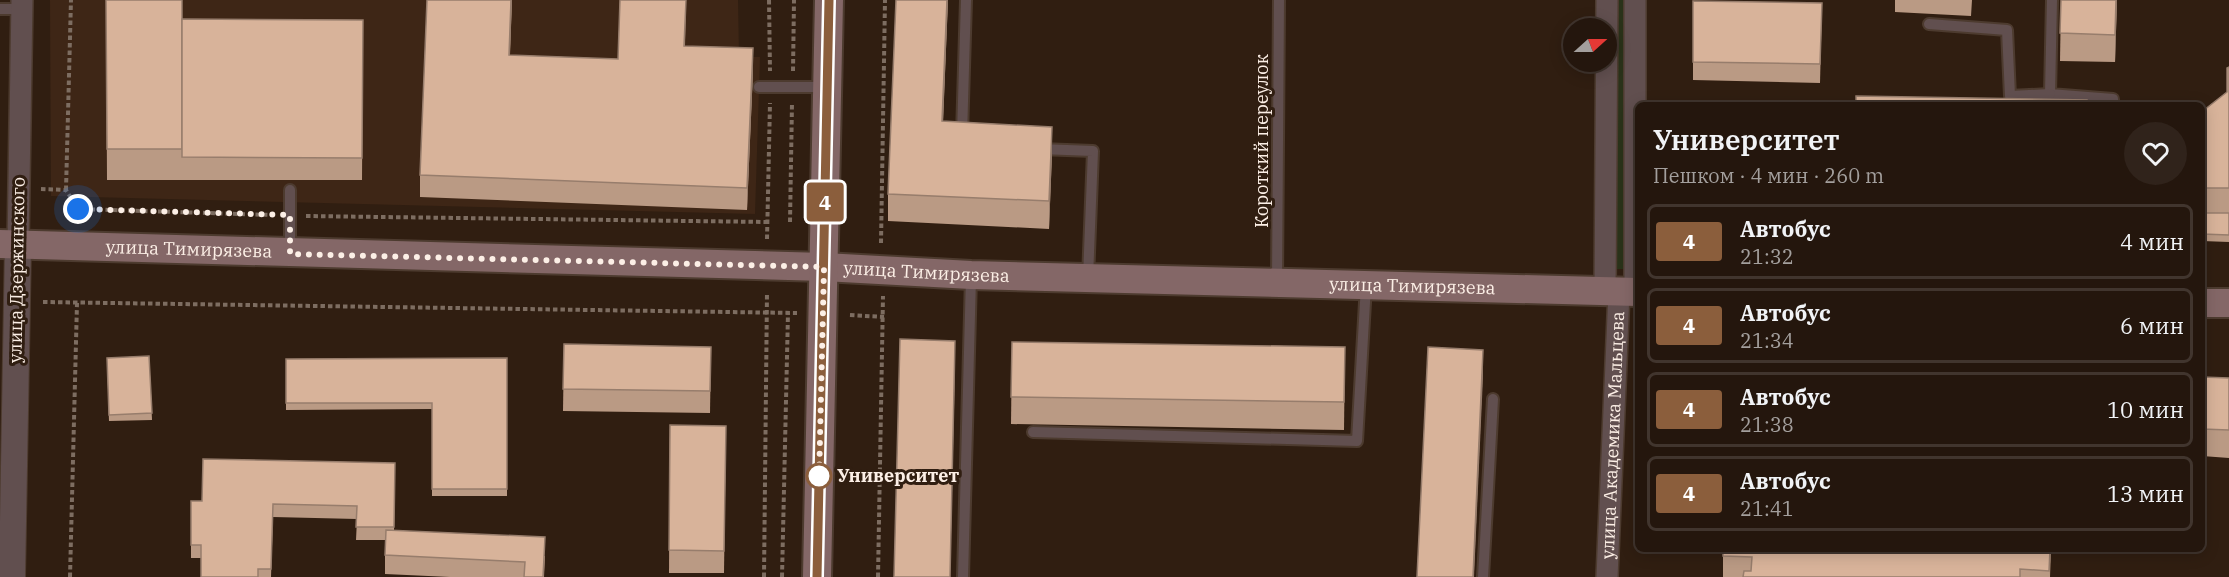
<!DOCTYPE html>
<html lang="ru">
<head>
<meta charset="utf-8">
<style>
  body { margin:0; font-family:"IBM Plex Serif",serif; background:#30231b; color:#f1f3f6; height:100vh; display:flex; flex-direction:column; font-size:22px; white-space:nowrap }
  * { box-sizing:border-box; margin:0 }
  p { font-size:20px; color:#a39f9d }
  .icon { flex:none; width:33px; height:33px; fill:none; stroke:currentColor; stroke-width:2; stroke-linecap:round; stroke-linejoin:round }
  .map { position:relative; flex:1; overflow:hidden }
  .panel { position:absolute; left:1635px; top:102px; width:570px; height:450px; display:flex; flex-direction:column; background:#24160d; border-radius:9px; box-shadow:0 3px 15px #0003,0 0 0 2px #41352e }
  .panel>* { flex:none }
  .badge { padding:0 12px; border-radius:4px; font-size:21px; line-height:39px }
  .needle { width:39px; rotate:69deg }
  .controls { position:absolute; left:1563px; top:18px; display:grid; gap:12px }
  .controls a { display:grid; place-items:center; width:54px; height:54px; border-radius:50%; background:#24160d; box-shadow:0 3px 15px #0003,0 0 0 2px #41352e; font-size:30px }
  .you { position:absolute; width:30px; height:30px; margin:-15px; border:4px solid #fff; border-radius:50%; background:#1a73e8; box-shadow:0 0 0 9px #1a73e833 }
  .map>.badge { position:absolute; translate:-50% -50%; box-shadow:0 0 0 3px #fff }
  .round { display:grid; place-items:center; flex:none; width:63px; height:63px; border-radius:32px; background:#30231b }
  .headline { display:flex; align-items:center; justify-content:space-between; height:102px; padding:0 18px }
  h1 { font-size:28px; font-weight:600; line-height:45px }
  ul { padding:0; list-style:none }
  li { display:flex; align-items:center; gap:18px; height:75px; margin:0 12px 9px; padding:0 6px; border:3px solid #41352e; border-radius:9px }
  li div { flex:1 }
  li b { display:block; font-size:22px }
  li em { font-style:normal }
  li .badge { min-width:66px; font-weight:700; text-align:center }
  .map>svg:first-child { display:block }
  .built { fill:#3e2616 }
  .green { fill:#2a3219 }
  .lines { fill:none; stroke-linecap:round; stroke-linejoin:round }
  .service-casing { stroke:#4d3b2f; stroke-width:14 }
  .minor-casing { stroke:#4d3b2f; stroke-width:24 }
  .tertiary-casing { stroke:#4d3b2f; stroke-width:28 }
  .secondary-casing { stroke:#4d3b2f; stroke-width:32 }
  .path { stroke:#7d6d61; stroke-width:4; stroke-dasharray:4.5 3; stroke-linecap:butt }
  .service { stroke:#614f4f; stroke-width:10 }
  .minor { stroke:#614f4f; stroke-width:21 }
  .tertiary { stroke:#614f4f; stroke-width:26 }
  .secondary { stroke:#846767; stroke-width:28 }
  .wall { fill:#ba9a84 }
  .shaded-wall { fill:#977d6c }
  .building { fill:#d8b39a; stroke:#977d6c; stroke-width:1.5 }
  .line-casing { stroke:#fff; stroke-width:14 }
  .line { stroke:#8b5e3c; stroke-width:9 }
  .walk { stroke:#fcefe6; stroke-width:6; stroke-dasharray:0 10.8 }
  .stop-dot { fill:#fff; stroke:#8b5e3c; stroke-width:3 }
  .labels { text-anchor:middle; stroke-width:6; stroke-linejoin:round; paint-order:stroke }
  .street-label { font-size:18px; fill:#fcefe6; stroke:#301e11 }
  .stop-label { font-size:18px; font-weight:bold; fill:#fcefe6; stroke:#301e11; text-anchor:start }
</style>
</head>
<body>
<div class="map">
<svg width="2229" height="577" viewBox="0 0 2229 577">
  <rect width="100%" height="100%" fill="#301e11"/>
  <!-- built -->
  <polygon class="built" points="50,0 738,0 739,57 760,57 755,214 51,196"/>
  <!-- green -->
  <polygon class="green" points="1614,0 1628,0 1628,269 1612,269"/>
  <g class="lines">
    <defs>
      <g id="service">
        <polyline points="2052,0 2050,94 2113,99 2113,105"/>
        <polyline points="0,9 22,9"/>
        <polyline points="1929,24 2007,30 2010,96 2050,94"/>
        <polyline points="759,87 827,87"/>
        <polyline points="962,135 966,0"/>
        <polyline points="1040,149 1093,151 1088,278"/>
        <polyline points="290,190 290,250"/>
        <polyline points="1277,282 1279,0"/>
        <polyline points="1033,432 1357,441 1366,285"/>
        <polyline points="963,577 971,277"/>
        <polyline points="1483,577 1493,399"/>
      </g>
      <g id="minor">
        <polyline points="18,245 22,0"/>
        <polyline points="1605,292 1607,0"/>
        <polyline points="1635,292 1635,0"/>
        <path id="s1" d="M1607,577L1619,292"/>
      </g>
      <polyline id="tertiary" points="12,577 18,245"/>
      <g id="secondary">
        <path id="s2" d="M0,244L824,267L971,275L1638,292"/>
        <polyline points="2202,303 2229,303"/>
        <polyline points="817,577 829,0"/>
      </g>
    </defs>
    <!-- service casing -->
    <use href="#service" class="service-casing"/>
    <!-- minor casing -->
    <use href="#minor" class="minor-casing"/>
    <!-- tertiary casing -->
    <use href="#tertiary" class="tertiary-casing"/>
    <!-- secondary casing -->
    <use href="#secondary" class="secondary-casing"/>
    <!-- path -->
    <g class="path">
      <polyline points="769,0 770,71"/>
      <polyline points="793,71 794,0"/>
      <polyline points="41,189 66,190 78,209 272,215"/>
      <polyline points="66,190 71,0"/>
      <polyline points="306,216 767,222"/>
      <polyline points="790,222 792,103"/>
      <polyline points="767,239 770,103"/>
      <polyline points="881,243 885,0"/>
      <polyline points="43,302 797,313"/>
      <polyline points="850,315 884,317"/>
      <polyline points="70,577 77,303"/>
      <polyline points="764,577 767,292"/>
      <polyline points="782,577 788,313"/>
      <polyline points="878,577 883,296"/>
    </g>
    <!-- service -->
    <use href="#service" class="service"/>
    <!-- minor -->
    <use href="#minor" class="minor"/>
    <!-- tertiary -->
    <use href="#tertiary" class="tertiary"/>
    <!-- secondary -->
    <use href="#secondary" class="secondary"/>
  </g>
  <!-- wall -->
  <g class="wall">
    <polygon points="106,0 182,19 363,20 362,180 107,180"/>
    <polygon points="512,0 510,55 618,59 620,0 686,0 685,46 753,71 747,210 420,197 420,175"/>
    <polygon points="948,0 943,121 1052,154 1049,229 888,221 888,194"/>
    <polygon points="1895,0 1972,0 1971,16 1895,12"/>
    <polygon points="2061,0 2117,0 2115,62 2060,61"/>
    <polygon points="1693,1 1822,3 1820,83 1693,80"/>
    <polygon points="2229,67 2229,242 2202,241 2202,110 2204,110 2227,92"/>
    <polygon points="1012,342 1345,347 1344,430 1011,424"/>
    <polygon points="564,344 711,347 710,413 563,411"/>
    <polygon points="149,356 152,420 109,421 107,358"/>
    <polygon points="507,358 507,496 432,496 432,409 286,410 286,359"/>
    <polygon points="2202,377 2229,378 2229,458 2202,456"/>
    <polygon points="670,425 726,426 724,573 669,573"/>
    <polygon points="395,463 394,530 545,556 544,577 450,577 385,574 385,540 356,540 357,519 273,517 271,577 201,577 201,558 191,558 191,501 202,501"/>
    <polygon points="1723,549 2051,549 2050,577 1723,577"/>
  </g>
  <!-- shaded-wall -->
  <g class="shaded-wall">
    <polygon points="511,0 512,0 509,77 509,55"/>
    <polygon points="947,0 948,0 942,149 942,121"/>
    <polygon points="2116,0 2117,0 2115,62 2115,35"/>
    <polygon points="753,48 753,71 747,210 747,188"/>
    <polygon points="1052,127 1052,154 1049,229 1049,201"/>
    <polygon points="955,341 955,368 950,577"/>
    <polygon points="1483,350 1483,377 1474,577 1473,577"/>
    <polygon points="2050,549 2051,549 2049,577"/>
  </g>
  <!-- building -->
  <g class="building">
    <polygon points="106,0 182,0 182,149 107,149"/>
    <polygon points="427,0 511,0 509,55 618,59 620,0 686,0 684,46 753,48 747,188 420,175"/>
    <polygon points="896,0 947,0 942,121 1052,127 1049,201 888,194"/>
    <polygon points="2061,0 2116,0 2115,35 2060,33"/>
    <polygon points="1693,1 1822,3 1820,64 1693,62"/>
    <polygon points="182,19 363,20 362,158 182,157"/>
    <polygon points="2229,67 2229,188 2202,188 2202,110 2204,110 2227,92 2227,68"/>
    <polygon points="1856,96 2087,100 2087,105 1856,105"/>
    <polygon points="2202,213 2229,213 2229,235 2202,234"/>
    <polygon points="900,339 955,341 950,577 894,577"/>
    <polygon points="1012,342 1345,347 1344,402 1011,397"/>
    <polygon points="564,344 711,347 710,391 563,389"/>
    <polygon points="1428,347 1483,350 1473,577 1417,577"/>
    <polygon points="149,356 152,413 109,415 107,358"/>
    <polygon points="507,358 507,489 432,489 432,403 286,403 286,359"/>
    <polygon points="2202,377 2229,378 2229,430 2202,429"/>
    <polygon points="670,425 726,426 724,551 669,550"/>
    <polygon points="203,459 395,463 394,527 356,527 357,506 273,504 271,569 258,569 258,577 201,577 201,545 191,545 191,501 202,501"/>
    <polygon points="386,530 545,537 543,577 524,577 525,562 385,555"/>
    <polygon points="1723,549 2050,549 2049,571 2020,569 2020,577 1743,577 1744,571 1751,571 1752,557 1723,556"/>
  </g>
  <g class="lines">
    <defs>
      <polyline id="line" points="817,577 829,0"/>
    </defs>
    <!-- line casing -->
    <use href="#line" class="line-casing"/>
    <!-- line -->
    <use href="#line" class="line"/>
    <!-- walk -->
    <polyline class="walk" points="78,209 290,215 290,254 824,267 819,481 819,476"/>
  </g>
  <!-- markers -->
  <circle class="stop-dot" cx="819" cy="476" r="12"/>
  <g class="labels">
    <!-- street labels -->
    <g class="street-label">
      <text transform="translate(1262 141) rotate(-90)" y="6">Короткий переулок</text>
      <text dy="6" stroke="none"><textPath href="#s2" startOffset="189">улица Тимирязева</textPath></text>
      <text transform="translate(17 270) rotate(-89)" y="6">улица Дзержинского</text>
      <text dy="6" stroke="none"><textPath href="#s2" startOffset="927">улица Тимирязева</textPath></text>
      <text dy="6" stroke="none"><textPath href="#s2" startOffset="1413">улица Тимирязева</textPath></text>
      <text dy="6" stroke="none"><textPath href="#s1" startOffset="142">улица Академика Мальцева</textPath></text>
    </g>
    <!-- stop labels -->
    <g class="stop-label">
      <text x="837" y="482">Университет</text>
    </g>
  </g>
</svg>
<div class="controls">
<a><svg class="needle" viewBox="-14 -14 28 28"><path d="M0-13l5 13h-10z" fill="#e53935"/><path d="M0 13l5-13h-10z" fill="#a39f9d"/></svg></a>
</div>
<div class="you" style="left:78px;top:209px"></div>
<b class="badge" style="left:825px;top:202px;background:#8b5e3c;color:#fff">4</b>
<section class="panel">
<div class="headline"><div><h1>Университет</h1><p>Пешком · 4 мин · 260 m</p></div><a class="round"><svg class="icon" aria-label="heart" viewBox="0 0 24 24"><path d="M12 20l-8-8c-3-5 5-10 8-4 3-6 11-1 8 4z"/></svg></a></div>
<ul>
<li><span class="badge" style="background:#8b5e3c;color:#fff">4</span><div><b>Автобус</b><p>21:32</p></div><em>4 мин</em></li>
<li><span class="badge" style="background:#8b5e3c;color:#fff">4</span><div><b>Автобус</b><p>21:34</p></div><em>6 мин</em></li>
<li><span class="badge" style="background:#8b5e3c;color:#fff">4</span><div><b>Автобус</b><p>21:38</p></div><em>10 мин</em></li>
<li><span class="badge" style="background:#8b5e3c;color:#fff">4</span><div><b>Автобус</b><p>21:41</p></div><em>13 мин</em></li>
</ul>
</section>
</div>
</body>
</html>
